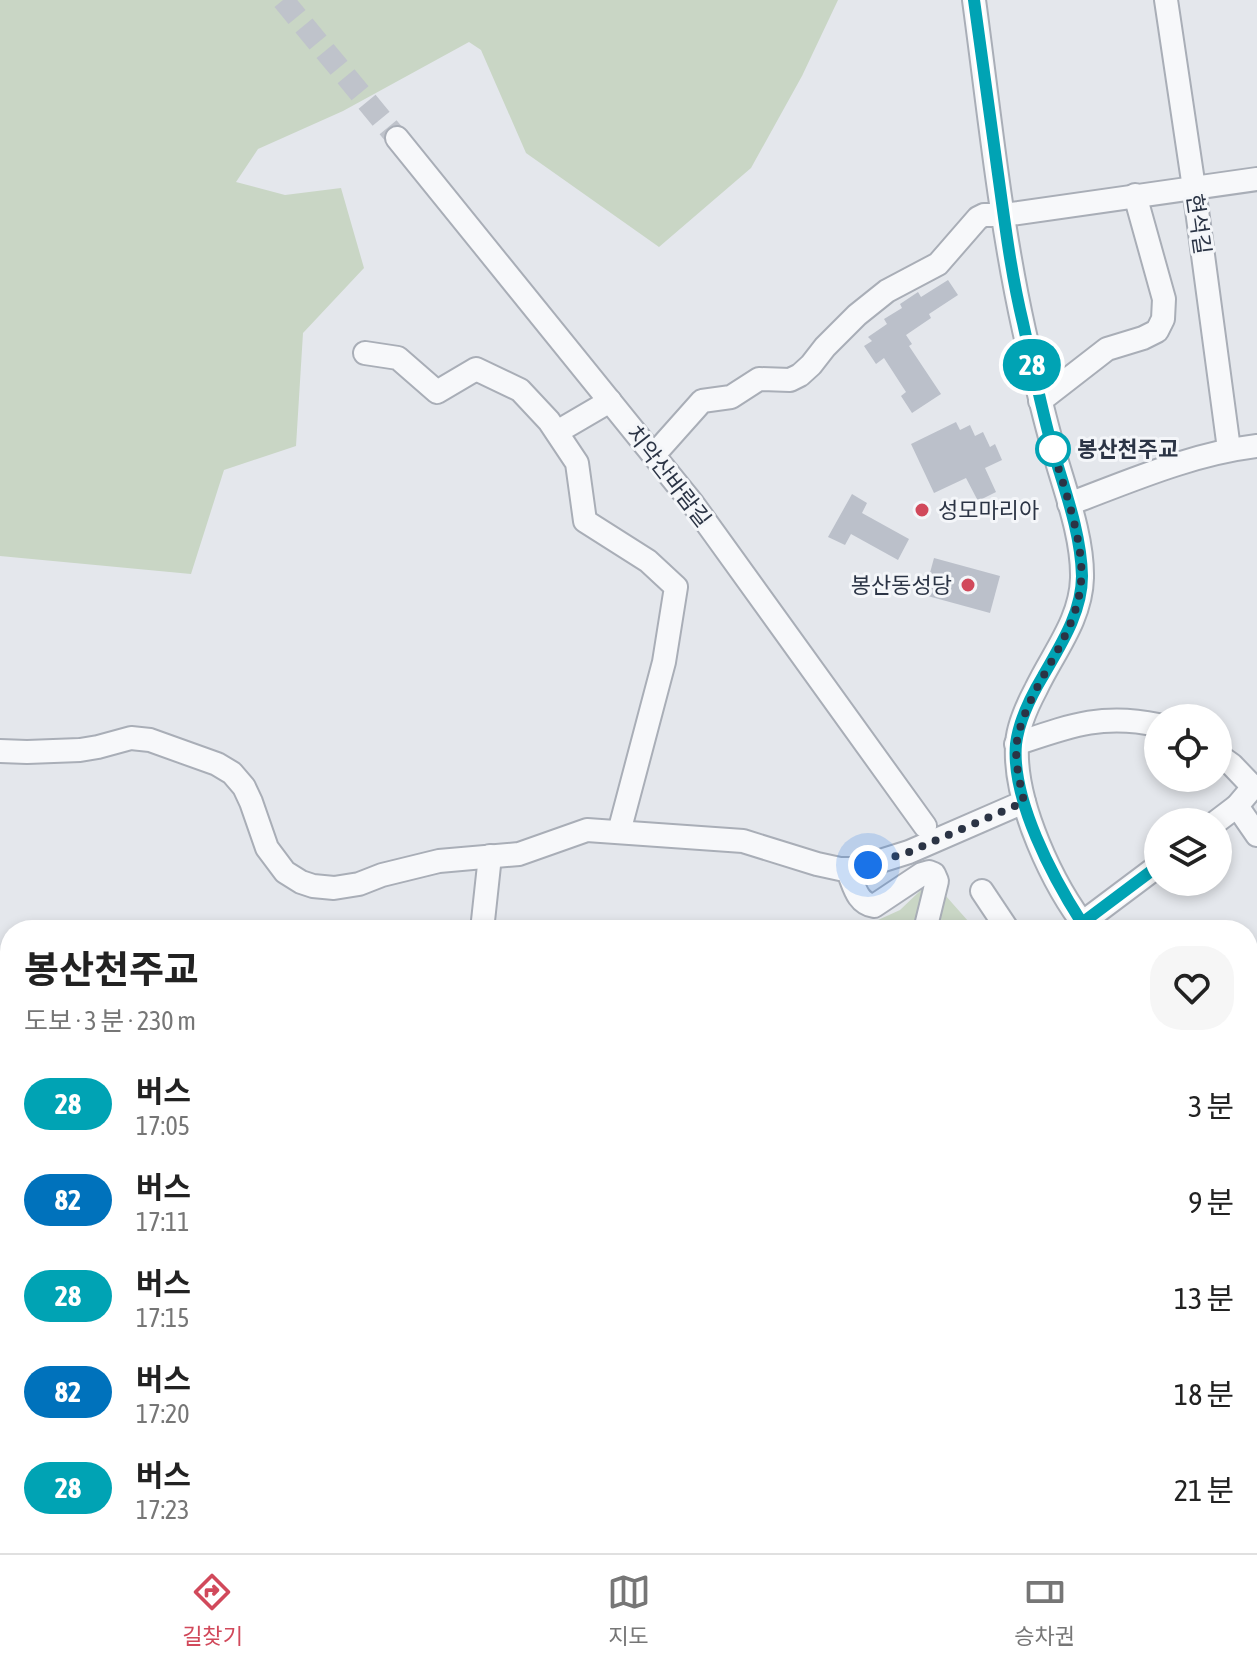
<!DOCTYPE html>
<html lang="ko">
<head>
<meta charset="utf-8">
<style>
  body { margin:0; font-family:"Asap Condensed","Noto Sans KR",sans-serif; background:#f6f6f6; color:#222; height:100vh; display:flex; flex-direction:column; font-size:30px; white-space:nowrap }
  * { box-sizing:border-box; margin:0 }
  p { font-size:26px; color:#767676 }
  .icon { flex:none; width:44px; height:44px; fill:none; stroke:currentColor; stroke-width:2; stroke-linecap:round; stroke-linejoin:round }
  .map { position:relative; flex:1; overflow:hidden }
  .panel { position:absolute; left:0px; top:920px; width:1258px; height:634px; display:flex; flex-direction:column; background:#fff; border-radius:32px 32px 0 0; box-shadow:0 4px 12px #0003 }
  .panel>* { flex:none }
  .badge { padding:0 16px; border-radius:26px; font-size:28px; line-height:52px }
  .buttons { position:absolute; left:1144px; top:704px; display:grid; gap:16px }
  .buttons a { display:grid; place-items:center; width:88px; height:88px; border-radius:50%; background:#fff; box-shadow:0 4px 12px #0003; font-size:40px }
  .you { position:absolute; width:40px; height:40px; margin:-20px; border:6px solid #fff; border-radius:50%; background:#1a73e8; box-shadow:0 0 0 12px #1a73e833 }
  .map>.badge { position:absolute; translate:-50% -50%; box-shadow:0 0 0 4px #fff }
  .round { display:grid; place-items:center; flex:none; width:84px; height:84px; border-radius:32px; background:#f6f6f6 }
  .overview { display:flex; align-items:center; justify-content:space-between; height:136px; padding:0 24px }
  h1 { font-size:38px; font-weight:700; line-height:60px }
  ul { padding:0; list-style:none }
  li { display:flex; align-items:center; gap:24px; height:96px; padding:0 24px }
  li div { flex:1 }
  li b { display:block; font-size:30px }
  li em { font-style:normal }
  li .badge { min-width:88px; font-weight:700; text-align:center }
  .menu { display:flex; justify-content:space-around; align-items:center; height:112px; border-top:2px solid #e0e0e0; background:#fff; font-size:22px; color:#767676 }
  .menu a { display:grid; justify-items:center; gap:4px }
  .menu .on { color:#d1495b }
  .map>svg:first-child { display:block }
  .green { fill:#c9d6c5 }
  .building { fill:#bbc0ca }
  .lines { fill:none; stroke-linecap:round; stroke-linejoin:round }
  .minor-tunnel { stroke:#bfc3cb; stroke-width:22; stroke-dasharray:22 11; stroke-linecap:butt }
  .minor-casing { stroke:#a9aeb7; stroke-width:26 }
  .minor { stroke:#f7f8fa; stroke-width:22 }
  .line-casing { stroke:#fff; stroke-width:18 }
  .line { stroke:#00a3b4; stroke-width:12 }
  .walk { stroke:#2b3445; stroke-width:8; stroke-dasharray:0 14.4 }
  .stop-dot { fill:#fff; stroke:#00a3b4; stroke-width:4 }
  .poi-dot { fill:#d1495b; stroke:#f4f6f9; stroke-width:3 }
  .labels { text-anchor:middle; stroke-width:6; stroke-linejoin:round; paint-order:stroke }
  .street-label { font-size:22px; fill:#2b3445; stroke:#f4f6f9 }
  .stop-label { font-size:22px; font-weight:bold; fill:#2b3445; stroke:#f4f6f9; text-anchor:start }
  .poi-label { font-size:22px; fill:#2b3445; stroke:#f4f6f9; text-anchor:start }
</style>
</head>
<body>
<div class="map">
<svg width="1257" height="1553" viewBox="0 0 1257 1553">
  <rect width="100%" height="100%" fill="#e4e7ec"/>
  <!-- green -->
  <g class="green">
    <polygon points="0,0 838,0 802,76 751,168 659,247 526,153 481,50 469,42 343,111 258,149 236,182 285,195 341,188 364,268 303,333 296,446 224,470 191,574 0,556"/>
    <polygon points="932,888 945,895 976,930 856,930 900,910 921,890"/>
    <polygon points="103,1544 204,1544 205,1553 102,1553"/>
    <polygon points="310,1544 517,1544 528,1553 315,1553"/>
    <polygon points="575,1544 920,1544 912,1553 576,1553"/>
  </g>
  <!-- building -->
  <g class="building">
    <polygon points="948,280 958,295 929,314 931,318 906,335 912,344 909,346 941,394 912,413 901,396 906,392 884,358 876,364 864,346 872,341 868,337 887,324 884,319 902,308 900,304 918,292 921,297"/>
    <polygon points="956,422 960,430 970,425 975,436 983,432 990,447 995,444 1002,460 985,468 996,492 978,501 966,478 934,493 911,444"/>
    <polygon points="852,494 867,503 862,513 909,539 898,560 851,534 845,545 828,537"/>
    <polygon points="934,558 1000,576 990,613 924,595"/>
  </g>
  <g class="lines">
    <!-- minor-tunnel -->
    <polyline class="minor-tunnel" points="283,0 397,138"/>
    <defs>
      <g id="minor">
        <path d="M974,0C989,110 1000,222 1024,330C1033,370 1042,409 1053,448C1064,488 1083,536 1082,578C1081,620 1053,653 1036,689C1027,706 1017,727 1017,746C1014,803 1053,886 1088,930"/>
        <polyline points="1166,0 1194,188 1229,449"/>
        <polyline points="397,138 693,504 925,826"/>
        <polyline points="365,353 398,358 437,392 476,369 520,390 549,421 577,463 585,521 648,561 676,587 664,662 619,832"/>
        <polyline points="1040,401 1107,349 1143,338 1157,331 1163,319 1164,299 1135,195"/>
        <polyline points="557,432 610,401"/>
        <polyline points="653,453 661,447 702,401 731,397 759,379 790,380 800,375 811,365 825,347 857,315 887,291 938,264 978,218 984,215 1004,215 1257,179"/>
        <path d="M1069,504C1130,481 1191,454 1257,446"/>
        <path d="M1016,744C1069,726 1102,713 1158,725"/>
        <polyline points="0,751 27,752 80,750 98,747 131,738 150,740 217,764 232,773 244,787 251,802 267,848 285,872 301,882 313,886 334,888 359,884 382,875 439,861 519,854 587,830 743,841 817,864 840,869 855,869 909,852 1024,802"/>
        <polyline points="1218,755 1232,765 1253,787"/>
        <polyline points="1237,806 1257,835"/>
        <polyline points="1216,822 1237,806 1253,787 1257,787"/>
        <path d="M847,869C854,884 856,903 874,906L922,874L929,872L934,874L937,881L925,930"/>
        <polyline points="982,891 1008,930"/>
        <polyline points="1082,923 1158,866"/>
        <polyline points="482,930 490,856"/>
        <polyline points="1248,1075 1257,1070"/>
        <polyline points="1248,1169 1257,1186"/>
        <polyline points="1248,1286 1257,1277"/>
        <polyline points="1248,1543 1257,1547"/>
        <polyline points="1078,1544 1079,1553"/>
        <polyline points="966,1553 984,1544"/>
        <polyline points="1133,1553 1133,1544"/>
        <polyline points="1157,1553 1157,1544"/>
        <polyline points="1202,1553 1203,1544"/>
      </g>
    </defs>
    <!-- minor casing -->
    <use href="#minor" class="minor-casing"/>
    <!-- minor -->
    <use href="#minor" class="minor"/>
  </g>
  <g class="lines">
    <defs>
      <path id="line" d="M974,0C982,58 990,116 998,174C1005,224 1011,274 1023,323C1032,364 1041,406 1052,447C1064,488 1081,532 1082,576C1082,613 1060,646 1043,676C1031,696 1019,720 1016,744C1011,799 1053,878 1082,923L1158,866"/>
    </defs>
    <!-- line casing -->
    <use href="#line" class="line-casing"/>
    <!-- line -->
    <use href="#line" class="line"/>
    <!-- walk -->
    <path class="walk" d="M868,865L909,852L1024,802C1020,782 1014,761 1017,741C1028,683 1076,641 1081,582C1085,544 1062,481 1051,444L1053,449"/>
  </g>
  <!-- markers -->
  <circle class="stop-dot" cx="1053" cy="449" r="16"/>
  <g class="poi-dot">
    <circle cx="922" cy="510" r="8"/>
    <circle cx="968" cy="585" r="8"/>
  </g>
  <g class="labels">
    <!-- street labels -->
    <g class="street-label">
      <text transform="translate(1199 224) rotate(82)" y="8">현석길</text>
      <text transform="translate(669 476) rotate(52)" y="8">치악산바람길</text>
    </g>
    <!-- stop labels -->
    <g class="stop-label">
      <text x="1077" y="457">봉산천주교</text>
    </g>
    <!-- poi labels -->
    <g class="poi-label">
      <text x="938" y="518">성모마리아</text>
      <text x="952" y="593" text-anchor="end">봉산동성당</text>
    </g>
  </g>
</svg>
<div class="buttons">
<a><svg class="icon" aria-label="locate" viewBox="0 0 24 24"><circle cx="12" cy="12" r="6"/><path d="M12 2v4M12 18v4M2 12h4M18 12h4"/></svg></a>
<a><svg class="icon" aria-label="layers" viewBox="0 0 24 24"><path d="M12 4l9 5-9 5-9-5zM3 14l9 5 9-5"/></svg></a>
</div>
<div class="you" style="left:868px;top:865px"></div>
<b class="badge" style="left:1032px;top:365px;background:#00a3b4;color:#fff">28</b>
<section class="panel">
<div class="overview"><div><h1>봉산천주교</h1><p>도보 · 3 분 · 230 m</p></div><a class="round"><svg class="icon" aria-label="heart" viewBox="0 0 24 24"><path d="M12 20l-8-8c-3-5 5-10 8-4 3-6 11-1 8 4z"/></svg></a></div>
<ul>
<li><span class="badge" style="background:#00a3b4;color:#fff">28</span><div><b>버스</b><p>17:05</p></div><em>3 분</em></li>
<li><span class="badge" style="background:#0072bc;color:#fff">82</span><div><b>버스</b><p>17:11</p></div><em>9 분</em></li>
<li><span class="badge" style="background:#00a3b4;color:#fff">28</span><div><b>버스</b><p>17:15</p></div><em>13 분</em></li>
<li><span class="badge" style="background:#0072bc;color:#fff">82</span><div><b>버스</b><p>17:20</p></div><em>18 분</em></li>
<li><span class="badge" style="background:#00a3b4;color:#fff">28</span><div><b>버스</b><p>17:23</p></div><em>21 분</em></li>
</ul>
</section>
</div>
<nav class="menu">
<a class="on"><svg class="icon" aria-label="directions" viewBox="0 0 24 24"><path d="M12 3l9 9-9 9-9-9zM9 14v-3h6M13 9l2 2-2 2"/></svg>길찾기</a>
<a><svg class="icon" aria-label="map" viewBox="0 0 24 24"><path d="M3 6l6-2 6 2 6-2v14l-6 2-6-2-6 2zM9 4v14M15 6v14"/></svg>지도</a>
<a><svg class="icon" aria-label="tickets" viewBox="0 0 24 24"><path d="M3 7h18v10H3zM15 7v10"/></svg>승차권</a>
</nav>
</body>
</html>
